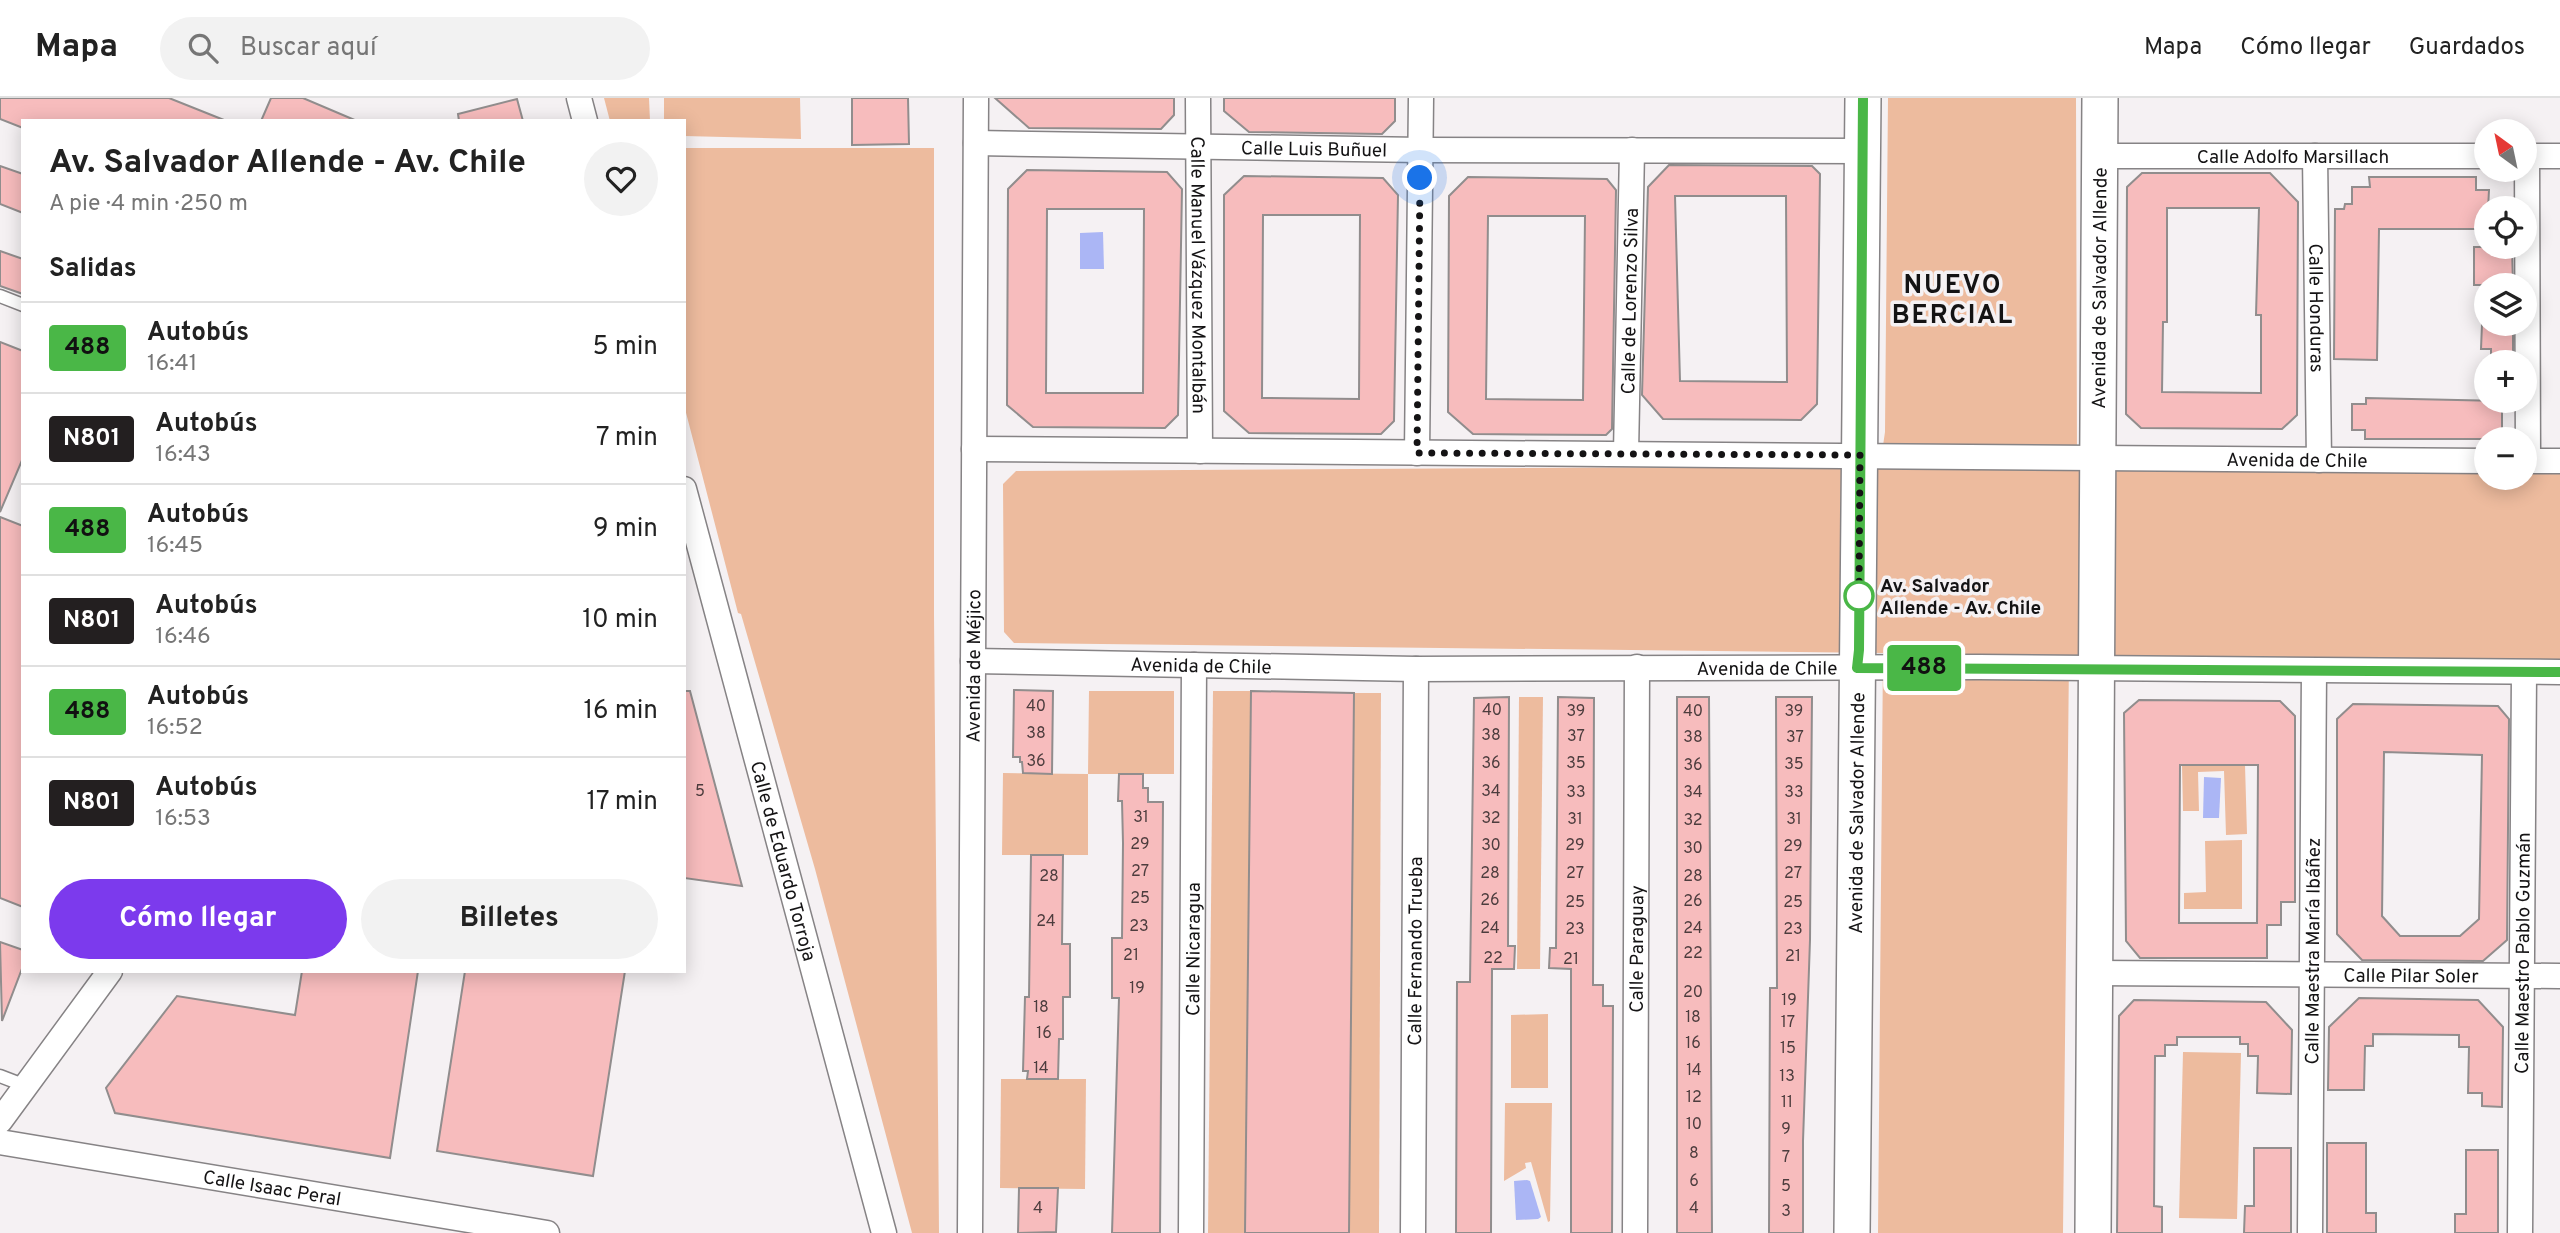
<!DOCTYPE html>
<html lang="es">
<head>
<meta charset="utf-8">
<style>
  body { margin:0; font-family:Overpass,sans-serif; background:#f2f2f2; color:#222; height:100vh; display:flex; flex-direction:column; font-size:26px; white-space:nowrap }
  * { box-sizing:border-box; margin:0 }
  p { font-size:23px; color:#767676 }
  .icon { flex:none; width:38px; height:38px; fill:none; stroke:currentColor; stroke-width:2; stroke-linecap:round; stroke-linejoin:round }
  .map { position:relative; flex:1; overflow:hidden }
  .sheet { position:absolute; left:21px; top:21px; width:665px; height:854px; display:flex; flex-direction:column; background:#fff; border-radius:0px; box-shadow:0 4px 18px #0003 }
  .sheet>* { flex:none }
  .badge { padding:0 14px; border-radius:5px; font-size:24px; line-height:46px }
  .needle { width:46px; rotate:327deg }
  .controls { position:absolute; left:2474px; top:21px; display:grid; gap:14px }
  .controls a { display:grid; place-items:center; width:63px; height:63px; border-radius:50%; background:#fff; box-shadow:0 4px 18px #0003; font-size:35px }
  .you { position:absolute; width:35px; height:35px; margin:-18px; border:5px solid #fff; border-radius:50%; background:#1a73e8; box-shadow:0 0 0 10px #1a73e833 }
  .map>.badge { position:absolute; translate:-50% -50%; box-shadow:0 0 0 4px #fff }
  h2 { padding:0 28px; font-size:26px; line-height:63px }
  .round { display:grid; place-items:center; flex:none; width:74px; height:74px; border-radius:37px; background:#f2f2f2 }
  .overview { display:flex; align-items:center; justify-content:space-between; height:119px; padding:0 28px }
  h1 { font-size:33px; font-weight:700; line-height:52px }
  .primary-button { display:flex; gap:14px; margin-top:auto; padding:14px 28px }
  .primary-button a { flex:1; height:80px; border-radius:42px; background:#7c3aed; color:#fff; font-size:28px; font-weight:700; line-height:80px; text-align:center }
  .primary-button a+a { background:#f2f2f2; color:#222 }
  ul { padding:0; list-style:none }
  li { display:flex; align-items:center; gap:21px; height:91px; padding:0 28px; border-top:2px solid #e0e0e0 }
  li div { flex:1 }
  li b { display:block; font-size:26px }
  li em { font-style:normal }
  li .badge { min-width:77px; font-weight:700; text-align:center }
  header { display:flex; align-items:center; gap:42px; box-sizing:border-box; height:98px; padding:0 35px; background:#fff; border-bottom:2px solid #e0e0e0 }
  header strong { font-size:33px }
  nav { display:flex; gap:38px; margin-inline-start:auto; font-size:24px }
  .search { width:490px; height:63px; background:#f2f2f2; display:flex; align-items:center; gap:18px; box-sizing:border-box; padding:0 24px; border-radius:38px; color:#767676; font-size:26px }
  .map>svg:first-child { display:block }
  .green { fill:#edbb9e }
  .water { fill:#abb6f5 }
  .building { fill:#f7bcbd; stroke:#918d8d; stroke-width:2; fill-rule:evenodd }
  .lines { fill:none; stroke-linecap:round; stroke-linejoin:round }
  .lane-casing { stroke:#868385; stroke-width:15 }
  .street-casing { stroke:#868385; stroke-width:27 }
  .secondary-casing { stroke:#868385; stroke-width:38 }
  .lane { stroke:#fff; stroke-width:12 }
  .street { stroke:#fff; stroke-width:24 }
  .secondary { stroke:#fff; stroke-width:35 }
  .line-casing { stroke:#fff; stroke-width:16 }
  .line { stroke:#4ab747; stroke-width:10 }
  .walk { stroke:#141314; stroke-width:7; stroke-dasharray:0 12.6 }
  .stop-dot { fill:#fff; stroke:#4ab747; stroke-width:3.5 }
  .labels { text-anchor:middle; stroke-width:7; stroke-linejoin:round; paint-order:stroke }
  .number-label { font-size:16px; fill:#4d3d3e }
  .street-label { font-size:19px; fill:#141314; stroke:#f5f1f3 }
  .stop-label { font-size:19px; font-weight:bold; fill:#141314; stroke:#f5f1f3; text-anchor:start }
  .district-label { font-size:26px; font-weight:bold; letter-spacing:2px; fill:#141314; stroke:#f5f1f3 }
</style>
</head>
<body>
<header>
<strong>Mapa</strong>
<div class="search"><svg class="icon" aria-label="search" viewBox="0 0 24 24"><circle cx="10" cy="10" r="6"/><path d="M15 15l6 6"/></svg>Buscar aquí</div>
<nav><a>Mapa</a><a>Cómo llegar</a><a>Guardados</a></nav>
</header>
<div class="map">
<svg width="2560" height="1135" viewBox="0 0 2560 1135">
  <rect width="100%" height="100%" fill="#f5f1f3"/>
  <!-- green -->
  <g class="green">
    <polygon points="604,0 649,0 650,23 610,23"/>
    <polygon points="664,0 800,0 801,41 684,38 684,23 664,23"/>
    <polygon points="1888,0 2076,0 2077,369 2487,372 2487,380 2525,380 2525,372 2560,373 2560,562 2069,560 2063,1135 1878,1135 1883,555 1014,545 1004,534 1003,386 1016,373 1880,368 1885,334"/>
    <polygon points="684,50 934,50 934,517 939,1135 912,1135 815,771 741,516 738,515 684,307"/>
    <polygon points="1089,593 1174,593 1174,676 1088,676 1088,757 1002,757 1003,675 1088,676"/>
    <polygon points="1213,593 1251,593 1245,1135 1208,1135"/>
    <polygon points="1354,595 1381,595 1379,1135 1349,1135"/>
    <polygon points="1519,599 1543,599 1540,871 1517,871"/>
    <polygon points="2245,667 2247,736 2226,737 2224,673 2198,674 2199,713 2183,713 2182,668"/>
    <polygon points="2242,742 2242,811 2184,811 2184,795 2206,794 2205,743"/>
    <polygon points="1548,916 1548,990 1511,990 1511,917"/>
    <polygon points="2183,954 2241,955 2237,1121 2179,1120"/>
    <polygon points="1001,981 1086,981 1085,1091 1000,1090"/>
    <polygon points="1505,1005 1552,1005 1550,1123 1548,1124 1531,1064 1525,1065 1526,1070 1504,1083"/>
  </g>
  <!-- water -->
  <g class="water">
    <polygon points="1103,134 1104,171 1080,171 1080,135"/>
    <polygon points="2204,679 2221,680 2219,720 2203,720"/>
    <polygon points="1527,1082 1530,1083 1541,1119 1538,1121 1516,1122 1514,1083"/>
  </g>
  <!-- building -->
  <g class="building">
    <polygon points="0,0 169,0 224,22 23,23 23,30 0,21"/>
    <polygon points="271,0 303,0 357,23 261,23"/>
    <polygon points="852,0 908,0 909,46 852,47"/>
    <polygon points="995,0 1174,0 1174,17 1161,31 1029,30"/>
    <polygon points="1224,0 1395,0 1395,23 1382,36 1249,34 1224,13"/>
    <polygon points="517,1 523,23 459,23 458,16"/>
    <path d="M1669,67L1812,68L1820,76L1817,306L1801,322L1663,321L1642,297L1648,89ZM1675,98H1786L1787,284L1680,283Z"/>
    <polygon points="0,68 23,76 23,115 0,106"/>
    <path d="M1027,72L1167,74L1182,91L1178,317L1165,330L1033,329L1007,307L1008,91ZM1047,111H1144L1143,295H1046Z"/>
    <path d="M2142,75H2270L2298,104L2297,317L2282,331L2141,330L2126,316L2127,89ZM2167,110H2259L2256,217H2261V295L2162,294L2163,224H2167Z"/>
    <path d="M1244,78L1383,80L1398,97L1394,323L1381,336L1249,335L1224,313V97ZM1263,117H1360L1359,301L1262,300Z"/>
    <path d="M1468,79L1607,81L1616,92L1612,331L1606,337L1473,336L1448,314L1449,98ZM1488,118H1585L1583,302L1486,301Z"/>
    <polygon points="2369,79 2476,79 2476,92 2489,92 2487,131 2379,131 2377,262 2334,261 2335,111 2344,111 2345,106 2352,106 2352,89 2370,89"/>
    <polygon points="2474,149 2512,149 2513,187 2474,187"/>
    <polygon points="0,153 23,161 23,196 0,188"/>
    <polygon points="2482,226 2513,226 2513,258 2491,258 2491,251 2481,251"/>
    <polygon points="0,244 23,253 23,360 0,414"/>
    <polygon points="2366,300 2502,303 2502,341 2365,341 2365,332 2352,332 2352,306 2366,306"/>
    <polygon points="0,419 23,428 23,809 0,800"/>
    <polygon points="1014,592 1053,593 1052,676 1023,675 1022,664 1020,664 1020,659 1013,659"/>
    <polygon points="684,593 690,593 742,788 684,780"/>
    <polygon points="1251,593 1354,595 1349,1135 1245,1135"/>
    <polygon points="1509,599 1508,848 1515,848 1514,871 1492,871 1491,1135 1456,1135 1457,884 1470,884 1474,600"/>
    <polygon points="1558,599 1594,600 1593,887 1603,887 1603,908 1613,908 1612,1135 1571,1135 1571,871 1549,870 1550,850 1556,850"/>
    <polygon points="1677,599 1709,599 1712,1135 1677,1135"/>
    <polygon points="1776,599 1812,599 1810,842 1803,1043 1803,1135 1769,1135 1770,890 1777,890"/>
    <path d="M2139,602L2280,603L2295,618V804H2281V827H2267V860H2140L2126,843L2124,615ZM2180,667H2258L2257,825H2179Z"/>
    <path d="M2353,606L2498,608L2509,621L2507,842L2483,863L2362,862L2337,836V621ZM2384,654L2482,657L2479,821L2460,838H2400L2382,818Z"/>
    <polygon points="1119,676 1143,676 1143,690 1148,690 1148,704 1163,704 1160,1135 1112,1135 1119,900 1112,900 1112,840 1122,840 1123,745 1122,703 1118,703"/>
    <polygon points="1031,757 1063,757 1062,846 1070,846 1070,899 1063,899 1063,941 1059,941 1058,981 1027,981 1028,973 1023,973 1025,899 1029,899"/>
    <polygon points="0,844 23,852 23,868 2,923"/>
    <polygon points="302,873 418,873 390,1060 115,1015 106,990 177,898 295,917"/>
    <polygon points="465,873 625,873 593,1078 437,1053"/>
    <polygon points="2359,900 2478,902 2503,929 2502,1009 2482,1008 2482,995 2468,995 2469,949 2459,949 2459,937 2373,936 2373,948 2365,948 2364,992 2328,992 2329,929"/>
    <polygon points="2134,902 2266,904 2292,932 2291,996 2257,995 2258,958 2248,958 2248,946 2240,946 2240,939 2177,939 2177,947 2165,947 2165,958 2155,958 2154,1108 2162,1109 2162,1135 2117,1135 2119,918"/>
    <polygon points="2327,1045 2366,1045 2366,1115 2376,1115 2376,1135 2327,1135"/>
    <polygon points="2254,1050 2291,1050 2291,1135 2244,1135 2245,1108 2254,1108"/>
    <polygon points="2466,1052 2498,1052 2498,1135 2455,1135 2455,1116 2466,1116"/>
    <polygon points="1019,1090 1058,1090 1056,1134 1018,1135"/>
  </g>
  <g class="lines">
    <defs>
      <g id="lane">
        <polyline points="0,198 23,207"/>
        <polyline points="0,978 26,988"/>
      </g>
      <g id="street">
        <polyline points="579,0 585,23"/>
        <path id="s1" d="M1198,0L1200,353"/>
        <path id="s2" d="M976,45L1421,52L1863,53"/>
        <path id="s3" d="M2099,58H2487"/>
        <path id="s4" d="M2315,58L2319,362"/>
        <polyline points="2525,58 2560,58"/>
        <polyline points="2527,58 2528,363"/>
        <path id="s5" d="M974,351L2487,363"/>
        <polyline points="1417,355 1421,0"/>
        <path id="s6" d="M1626,355L1632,52"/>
        <polyline points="2525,363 2560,363"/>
        <path id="s7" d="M684,391L884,1135"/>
        <path id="s8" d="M973,563L1416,571L1979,569L2560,574"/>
        <path id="s9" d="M2094,875L2560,878"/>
        <polyline points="0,1023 110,873"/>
        <path id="s10" d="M0,1044L547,1135"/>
        <path id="s11" d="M970,1135L976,0"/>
        <path id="s12" d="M1191,1135L1194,567"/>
        <path id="s13" d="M1413,1135L1416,571"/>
        <path id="s14" d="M1635,1135L1637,569"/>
        <path id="s15" d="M2310,1135L2314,573"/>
        <path id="s16" d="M2520,1135L2524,575"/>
      </g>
      <g id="secondary">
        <path id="s17" d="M1852,1135L1863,0"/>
        <path id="s18" d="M2093,1135L2100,0"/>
      </g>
    </defs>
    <!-- lane casing -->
    <use href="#lane" class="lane-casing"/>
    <!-- street casing -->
    <use href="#street" class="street-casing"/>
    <!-- secondary casing -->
    <use href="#secondary" class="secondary-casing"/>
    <!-- lane -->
    <use href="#lane" class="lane"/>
    <!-- street -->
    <use href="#street" class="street"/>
    <!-- secondary -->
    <use href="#secondary" class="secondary"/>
  </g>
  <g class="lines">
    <defs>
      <polyline id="line" points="1863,0 1859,552 1857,570 2560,574"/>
    </defs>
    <!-- line casing -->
    <use href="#line" class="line-casing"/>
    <!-- line -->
    <use href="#line" class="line"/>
    <!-- walk -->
    <polyline class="walk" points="1420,80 1417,355 1860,357 1859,498"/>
  </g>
  <!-- markers -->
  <circle class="stop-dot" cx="1859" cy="498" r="14"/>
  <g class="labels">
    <!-- number labels -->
    <g class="number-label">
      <text x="1036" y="613">40</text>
      <text x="1492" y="617">40</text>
      <text x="1576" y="618">39</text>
      <text x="1693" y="618">40</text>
      <text x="1794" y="618">39</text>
      <text x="1036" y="640">38</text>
      <text x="1491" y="642">38</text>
      <text x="1576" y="643">37</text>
      <text x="1693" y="644">38</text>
      <text x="1795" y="644">37</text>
      <text x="1036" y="668">36</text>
      <text x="1491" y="670">36</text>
      <text x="1576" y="670">35</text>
      <text x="1794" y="671">35</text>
      <text x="1693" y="672">36</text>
      <text x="700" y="698">5</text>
      <text x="1491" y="698">34</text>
      <text x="1576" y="699">33</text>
      <text x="1693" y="699">34</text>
      <text x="1794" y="699">33</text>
      <text x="1141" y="724">31</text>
      <text x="1491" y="725">32</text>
      <text x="1575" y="726">31</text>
      <text x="1794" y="726">31</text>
      <text x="1693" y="727">32</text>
      <text x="1140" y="751">29</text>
      <text x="1491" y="752">30</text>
      <text x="1575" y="752">29</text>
      <text x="1793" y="753">29</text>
      <text x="1693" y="755">30</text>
      <text x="1140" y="778">27</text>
      <text x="1490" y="780">28</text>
      <text x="1575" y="780">27</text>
      <text x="1793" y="780">27</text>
      <text x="1049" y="783">28</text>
      <text x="1693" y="783">28</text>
      <text x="1140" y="805">25</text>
      <text x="1490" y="807">26</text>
      <text x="1693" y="808">26</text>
      <text x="1575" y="809">25</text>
      <text x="1793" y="809">25</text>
      <text x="1046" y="828">24</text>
      <text x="1139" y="833">23</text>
      <text x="1490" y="835">24</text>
      <text x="1693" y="835">24</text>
      <text x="1575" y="836">23</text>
      <text x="1793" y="836">23</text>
      <text x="1693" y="860">22</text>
      <text x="1131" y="862">21</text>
      <text x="1793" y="863">21</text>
      <text x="1493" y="865">22</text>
      <text x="1571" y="866">21</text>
      <text x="1137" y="895">19</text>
      <text x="1693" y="899">20</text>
      <text x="1789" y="907">19</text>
      <text x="1041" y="914">18</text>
      <text x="1693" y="924">18</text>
      <text x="1788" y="929">17</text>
      <text x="1044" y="940">16</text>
      <text x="1693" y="950">16</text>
      <text x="1788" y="955">15</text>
      <text x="1041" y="975">14</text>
      <text x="1694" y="977">14</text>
      <text x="1787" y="983">13</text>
      <text x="1694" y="1004">12</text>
      <text x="1787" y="1009">11</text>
      <text x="1694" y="1031">10</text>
      <text x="1786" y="1036">9</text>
      <text x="1694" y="1060">8</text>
      <text x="1786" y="1064">7</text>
      <text x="1694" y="1088">6</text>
      <text x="1786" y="1093">5</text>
      <text x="1038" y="1115">4</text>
      <text x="1694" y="1115">4</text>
      <text x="1786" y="1118">3</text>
    </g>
    <!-- street labels -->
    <g class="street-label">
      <text dy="7" stroke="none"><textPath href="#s2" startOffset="338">Calle Luis Buñuel</textPath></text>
      <text dy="7" stroke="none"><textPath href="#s3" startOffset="194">Calle Adolfo Marsillach</textPath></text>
      <text dy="7" stroke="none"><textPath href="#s1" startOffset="177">Calle Manuel Vázquez Montalbán</textPath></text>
      <text dy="7" stroke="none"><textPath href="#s18" startOffset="945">Avenida de Salvador Allende</textPath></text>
      <text dy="7" stroke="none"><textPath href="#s6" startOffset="152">Calle de Lorenzo Silva</textPath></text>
      <text dy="7" stroke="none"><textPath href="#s4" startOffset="152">Calle Honduras</textPath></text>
      <text dy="7" stroke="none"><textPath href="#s5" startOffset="1323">Avenida de Chile</textPath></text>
      <text dy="7" stroke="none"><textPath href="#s8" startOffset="228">Avenida de Chile</textPath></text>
      <text dy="7" stroke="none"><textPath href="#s11" startOffset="567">Avenida de Méjico</textPath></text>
      <text dy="7" stroke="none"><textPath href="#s8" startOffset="794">Avenida de Chile</textPath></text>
      <text dy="7" stroke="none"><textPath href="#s17" startOffset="420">Avenida de Salvador Allende</textPath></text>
      <text dy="7" stroke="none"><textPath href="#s7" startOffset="385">Calle de Eduardo Torroja</textPath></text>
      <text dy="7" stroke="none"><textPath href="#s12" startOffset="284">Calle Nicaragua</textPath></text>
      <text dy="7" stroke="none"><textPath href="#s14" startOffset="284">Calle Paraguay</textPath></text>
      <text dy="7" stroke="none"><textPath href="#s13" startOffset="282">Calle Fernando Trueba</textPath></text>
      <text dy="7" stroke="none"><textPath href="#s15" startOffset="282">Calle Maestra María Ibáñez</textPath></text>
      <text dy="7" stroke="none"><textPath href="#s16" startOffset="280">Calle Maestro Pablo Guzmán</textPath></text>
      <text dy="7" stroke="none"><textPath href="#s9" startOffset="317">Calle Pilar Soler</textPath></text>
      <text dy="7" stroke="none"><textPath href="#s10" startOffset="276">Calle Isaac Peral</textPath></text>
    </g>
    <!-- stop labels -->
    <g class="stop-label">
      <text x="1880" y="494">Av. Salvador<tspan x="1880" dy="22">Allende - Av. Chile</tspan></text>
    </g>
    <!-- district labels -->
    <g class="district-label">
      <text x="1953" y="195">NUEVO<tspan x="1953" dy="30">BERCIAL</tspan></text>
    </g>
  </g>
</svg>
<div class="controls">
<a><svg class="needle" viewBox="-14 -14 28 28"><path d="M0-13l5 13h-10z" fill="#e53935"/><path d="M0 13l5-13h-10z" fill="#767676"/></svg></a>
<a><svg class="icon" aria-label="locate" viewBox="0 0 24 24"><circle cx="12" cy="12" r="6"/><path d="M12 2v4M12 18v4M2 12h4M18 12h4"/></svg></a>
<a><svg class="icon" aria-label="layers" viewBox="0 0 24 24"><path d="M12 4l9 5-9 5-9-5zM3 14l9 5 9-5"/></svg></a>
<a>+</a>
<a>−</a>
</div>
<div class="you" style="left:1420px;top:80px"></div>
<b class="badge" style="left:1924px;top:570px;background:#4ab747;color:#111">488</b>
<section class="sheet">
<div class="overview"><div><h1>Av. Salvador Allende - Av. Chile</h1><p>A pie · 4 min · 250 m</p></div><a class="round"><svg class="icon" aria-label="heart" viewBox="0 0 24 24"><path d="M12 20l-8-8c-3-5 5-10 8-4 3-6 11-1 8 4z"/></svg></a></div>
<h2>Salidas</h2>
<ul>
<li><span class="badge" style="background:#4ab747;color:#111">488</span><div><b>Autobús</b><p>16:41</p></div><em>5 min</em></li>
<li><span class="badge" style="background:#231f20;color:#fff">N801</span><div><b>Autobús</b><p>16:43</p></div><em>7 min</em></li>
<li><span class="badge" style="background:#4ab747;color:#111">488</span><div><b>Autobús</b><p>16:45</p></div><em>9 min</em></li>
<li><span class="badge" style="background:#231f20;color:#fff">N801</span><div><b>Autobús</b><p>16:46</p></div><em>10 min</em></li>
<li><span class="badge" style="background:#4ab747;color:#111">488</span><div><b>Autobús</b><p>16:52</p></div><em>16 min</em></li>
<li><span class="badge" style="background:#231f20;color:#fff">N801</span><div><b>Autobús</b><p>16:53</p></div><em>17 min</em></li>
</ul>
<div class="primary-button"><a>Cómo llegar</a><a>Billetes</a></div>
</section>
</div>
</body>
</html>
